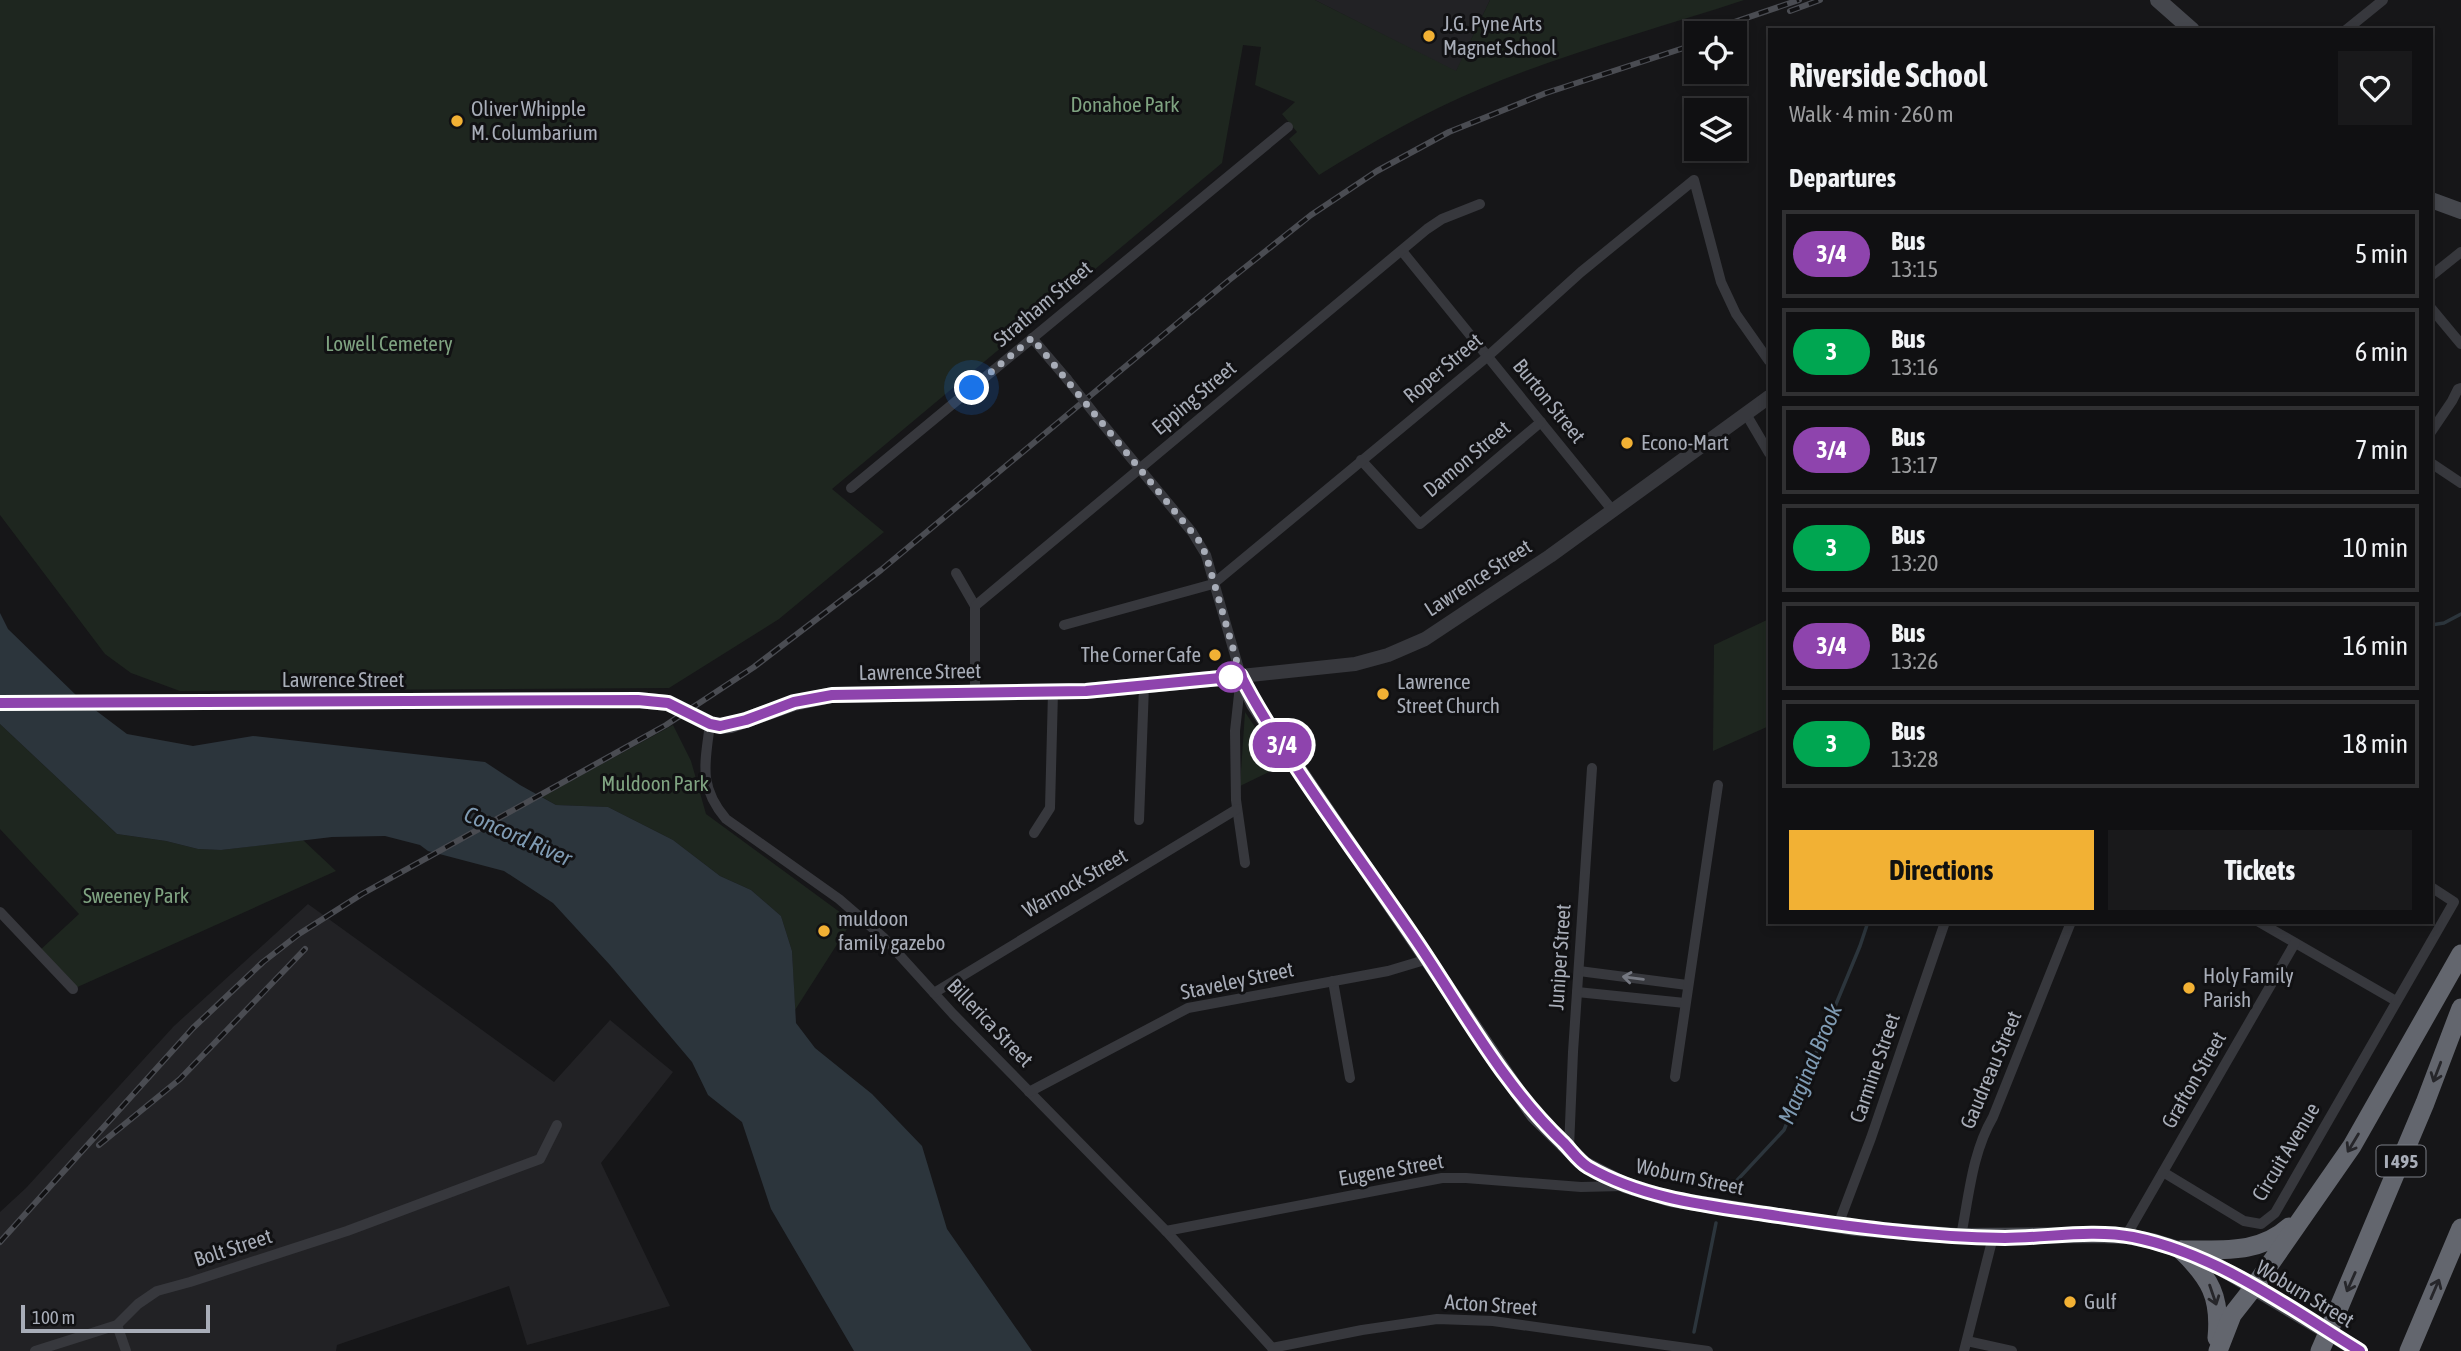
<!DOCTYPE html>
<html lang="en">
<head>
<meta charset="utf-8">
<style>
  body { margin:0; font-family:"Asap Condensed",sans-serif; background:#19191b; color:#f1f3f6; height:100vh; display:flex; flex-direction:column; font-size:26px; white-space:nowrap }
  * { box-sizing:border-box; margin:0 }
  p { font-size:23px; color:#9c9d9f }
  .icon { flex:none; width:38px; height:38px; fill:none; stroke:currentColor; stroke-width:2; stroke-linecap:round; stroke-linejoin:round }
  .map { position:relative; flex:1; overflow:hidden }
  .sheet { position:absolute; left:1768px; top:28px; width:665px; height:896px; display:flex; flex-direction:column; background:#101012; border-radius:0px; box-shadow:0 4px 10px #0003,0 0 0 2px #303032 }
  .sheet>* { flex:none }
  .badge { padding:0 14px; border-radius:23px; font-size:24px; line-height:46px }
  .tools { position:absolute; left:1684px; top:21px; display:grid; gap:14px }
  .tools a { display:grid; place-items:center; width:63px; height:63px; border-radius:0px; background:#101012; box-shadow:0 4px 10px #0003,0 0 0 2px #303032; font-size:35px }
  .scale { position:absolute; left:21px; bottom:18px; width:189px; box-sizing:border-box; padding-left:7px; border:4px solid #a8adb8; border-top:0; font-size:19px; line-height:24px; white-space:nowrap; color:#a8adb8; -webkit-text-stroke:5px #111113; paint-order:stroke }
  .you { position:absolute; width:35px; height:35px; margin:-18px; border:5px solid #fff; border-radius:50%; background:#1a73e8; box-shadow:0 0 0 10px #1a73e833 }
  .map>.badge { position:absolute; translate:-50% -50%; box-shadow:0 0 0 4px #fff }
  h2 { padding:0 21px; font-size:26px; line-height:63px }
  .round { display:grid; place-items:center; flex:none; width:74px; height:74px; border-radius:0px; background:#19191b }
  .overview { display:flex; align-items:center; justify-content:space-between; height:119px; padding:0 21px }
  h1 { font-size:33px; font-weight:700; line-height:52px }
  .cta { display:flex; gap:14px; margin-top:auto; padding:14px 21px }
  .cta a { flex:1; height:80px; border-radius:0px; background:#f2b134; color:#111; font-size:28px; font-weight:700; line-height:80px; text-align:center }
  .cta a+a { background:#19191b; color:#f1f3f6 }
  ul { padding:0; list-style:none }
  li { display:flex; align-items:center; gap:21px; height:88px; margin:0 14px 10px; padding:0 7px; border:4px solid #303032; border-radius:0px }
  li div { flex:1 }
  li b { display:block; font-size:26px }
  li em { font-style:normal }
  li .badge { min-width:77px; font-weight:700; text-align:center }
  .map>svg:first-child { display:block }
  .built { fill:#222225 }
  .green { fill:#1e261f }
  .water { fill:#2c353c }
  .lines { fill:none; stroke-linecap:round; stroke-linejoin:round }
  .stream { stroke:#2c353c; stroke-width:3.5 }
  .minor { stroke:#37383d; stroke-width:10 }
  .tertiary { stroke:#37383d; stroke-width:14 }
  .secondary { stroke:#45474d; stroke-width:16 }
  .motorway { stroke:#63666e; stroke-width:19 }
  .rail-casing { stroke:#4a4c52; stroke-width:6 }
  .rail { stroke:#111113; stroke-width:3.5; stroke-dasharray:10; stroke-linecap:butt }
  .minor-bridge { stroke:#37383d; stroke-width:10 }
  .motorway-bridge { stroke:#63666e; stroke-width:19 }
  .oneway { stroke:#757881 }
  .oneway2 { stroke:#26262a }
  .line-casing { stroke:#fff; stroke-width:16 }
  .line { stroke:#8e44ad; stroke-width:10 }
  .walk { stroke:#a8adb8; stroke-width:7; stroke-dasharray:0 12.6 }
  .poi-dot { fill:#f2b134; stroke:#111113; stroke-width:2.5 }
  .stop-dot { fill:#fff; stroke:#8e44ad; stroke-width:3.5 }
  .labels { text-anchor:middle; stroke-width:6; stroke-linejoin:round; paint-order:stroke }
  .shield { fill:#111113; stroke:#7b7e86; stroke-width:2 }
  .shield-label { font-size:19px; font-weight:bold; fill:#a8adb8 }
  .poi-label { font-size:21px; fill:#a8adb8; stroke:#111113; text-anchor:start }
  .park-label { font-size:21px; fill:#7fa381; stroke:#111113 }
  .street-label { font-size:21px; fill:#a8adb8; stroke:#111113 }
  .water-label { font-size:23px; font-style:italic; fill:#7f9bb3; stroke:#111113 }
</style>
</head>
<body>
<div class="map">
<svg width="2461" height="1351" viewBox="0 0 2461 1351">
  <rect width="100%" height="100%" fill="#161618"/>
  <!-- built -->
  <g class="built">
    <polygon points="1315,0 1490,0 1456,72"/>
    <polygon points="308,904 554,1082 610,1020 673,1072 601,1163 670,1306 527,1345 509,1286 337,1345 336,1351 0,1351 0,1212 26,1188 174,1026"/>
  </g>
  <!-- green -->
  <g class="green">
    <path d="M0,0H1315L1456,71L1490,0H1744C1656,29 1565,53 1480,89C1423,113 1371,143 1319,175L1289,139L1297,132L1282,114L1295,102L1255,85L1261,47L1243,45L1222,163L832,489L884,532L779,619L669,688L180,691L131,673L105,654L0,515Z"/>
    <polygon points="1769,619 1769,726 1713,751 1714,645"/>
    <polygon points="1245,712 1281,766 1240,786"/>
    <polygon points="0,724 117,834 166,841 198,849 221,850 303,840 336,871 73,989 38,952 79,914 0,829"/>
    <polygon points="673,725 691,761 706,814 852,921 795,1010 792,951 781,916 751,890 720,876 673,840 608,807 556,805 542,797"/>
  </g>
  <!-- water -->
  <polygon class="water" points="0,613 8,629 78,697 127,734 193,746 253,736 485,762 520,785 556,805 608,807 673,840 720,876 751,890 781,916 792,951 796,1023 815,1048 872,1094 922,1146 947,1229 1032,1351 854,1351 771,1209 742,1122 708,1095 692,1062 610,965 553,903 504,871 428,851 420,845 385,836 332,837 221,850 198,849 166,841 117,834 0,724"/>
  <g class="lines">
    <!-- stream -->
    <g class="stream">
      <polyline points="2431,625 2444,623 2461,614"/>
      <polyline points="1728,1190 1784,1130 1860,946 1868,922"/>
      <polyline points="1694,1332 1716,1223"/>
    </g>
    <!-- minor -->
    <g class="minor">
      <polyline points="2346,30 2383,0"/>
      <polyline points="1402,251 1613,511"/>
      <polyline points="2431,276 2461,252"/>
      <polyline points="2431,308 2461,344"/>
      <polyline points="1032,338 1067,379"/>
      <polyline points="1746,414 1769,453"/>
      <polyline points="1097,417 1192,532 1206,555 1241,676 1235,731 1236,800 1245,863"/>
      <polyline points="2431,432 2452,401 2458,389 2461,388"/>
      <polyline points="1361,460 1420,524 1541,422"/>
      <polyline points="2431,463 2461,483"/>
      <polyline points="851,488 1288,127"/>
      <polyline points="956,573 975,606"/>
      <polyline points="1064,625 1213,584 1487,357 1581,272 1694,180 1721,282 1736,314 1769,361"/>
      <polyline points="975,692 975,606 1427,229 1442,219 1480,204"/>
      <path d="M710,724C705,763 698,786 726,819L839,899L884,938L953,1014L1166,1231L1275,1351"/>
      <polyline points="1139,820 1144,686"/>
      <polyline points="1034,833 1050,808 1053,692"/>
      <polyline points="0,912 73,989"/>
      <polyline points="2259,922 2396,1001"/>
      <polyline points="1579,971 1687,985"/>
      <polyline points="1333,981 1350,1078"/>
      <polyline points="1577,992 1685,1003"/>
      <polyline points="934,993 1237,809"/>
      <polyline points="1675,1077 1718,785"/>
      <polyline points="1029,1092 1188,1008 1388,971 1428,959"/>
      <polyline points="1569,1148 1573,1052 1592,768"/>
      <polyline points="2163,1172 2244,1221 2261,1224 2275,1213 2454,902 2431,887"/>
      <polyline points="1838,1225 1871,1138 1945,922"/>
      <polyline points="1166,1231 1442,1178 1466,1178 1581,1187 1623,1186"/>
      <path d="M1961,1236C1969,1196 1972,1153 1993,1117L2071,922"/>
      <polyline points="2126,1236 2295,943"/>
      <polyline points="117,1325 126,1351"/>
      <polyline points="1967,1341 2012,1351"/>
      <polyline points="1272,1348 1362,1330 1437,1319 1493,1321 1708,1351"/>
      <polyline points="35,1351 117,1325 138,1304 157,1291 190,1282 347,1231 540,1159 557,1125"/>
      <polyline points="1964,1351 1993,1237"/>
    </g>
    <!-- tertiary -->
    <polyline class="tertiary" points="1241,676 1355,664 1388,655 1425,639 1550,556 1769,397"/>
    <!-- secondary -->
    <g class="secondary">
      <polyline points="2158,0 2192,30"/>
      <polyline points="2431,200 2461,211"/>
      <polyline points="0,703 638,700 668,703 710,724 720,726 731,725 794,703 832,695 1086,691 1241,676 1254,704 1507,1076 1534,1115 1584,1164 1625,1185 1671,1199 1856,1228 1956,1236 2096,1235 2126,1236 2152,1241 2181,1250 2218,1266 2360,1351"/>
    </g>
    <!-- motorway -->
    <g class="motorway">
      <path d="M2181,1250C2220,1249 2258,1255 2289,1227"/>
      <path d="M2181,1250C2210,1278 2221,1297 2217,1338"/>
      <polyline points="2337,1312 2425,1103 2461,1008"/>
      <polyline points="2218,1351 2232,1315 2254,1287 2352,1146 2461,954"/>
      <polyline points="2409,1351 2461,1228"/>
    </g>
    <defs>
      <g id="rail">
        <polyline points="1790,11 1820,0"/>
        <polyline points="1702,33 1799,0"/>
        <polyline points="99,1145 180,1079 305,949"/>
        <polyline points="0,1242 193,1028 263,962 299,934 362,894 666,725 754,667 881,570 1228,281 1311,215 1377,171 1449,132 1546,93 1696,44"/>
      </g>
    </defs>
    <!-- rail casing -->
    <use href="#rail" class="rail-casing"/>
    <!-- rail -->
    <use href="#rail" class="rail"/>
    <!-- minor-bridge -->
    <polyline class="minor-bridge" points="1067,379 1097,417"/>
    <!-- motorway-bridge -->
    <polyline class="motorway-bridge" points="2320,1351 2337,1312"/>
  </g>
  <!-- one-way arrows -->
  <defs><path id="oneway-shaft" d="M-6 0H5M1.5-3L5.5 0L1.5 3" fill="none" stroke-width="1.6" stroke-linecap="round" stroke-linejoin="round" transform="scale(1.75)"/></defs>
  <use class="oneway" href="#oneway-shaft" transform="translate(1633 978) rotate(-173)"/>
  <g class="oneway2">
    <use href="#oneway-shaft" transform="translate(2437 1072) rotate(111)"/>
    <use href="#oneway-shaft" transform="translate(2353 1143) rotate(121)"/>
    <use href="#oneway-shaft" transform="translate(2351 1282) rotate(114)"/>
    <use href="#oneway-shaft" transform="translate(2435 1289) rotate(-67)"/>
    <use href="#oneway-shaft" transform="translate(2213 1295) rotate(71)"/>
  </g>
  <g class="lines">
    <defs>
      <path id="line" d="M0,703L638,700L668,703L710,724L720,726L746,720L794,702L832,695L1086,691L1241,676C1257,708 1276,737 1296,767C1335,826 1377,883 1417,942C1463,1010 1503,1085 1563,1142C1571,1150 1578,1161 1588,1167C1642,1198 1704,1205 1765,1214C1844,1226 1924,1237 2005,1238C2046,1238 2092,1229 2133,1237C2217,1254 2288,1307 2360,1351"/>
    </defs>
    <!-- line casing -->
    <use href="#line" class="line-casing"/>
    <!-- line -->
    <use href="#line" class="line"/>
    <!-- walk -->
    <polyline class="walk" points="972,388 1032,338 1200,542 1206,555 1241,676 1231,677"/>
  </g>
  <!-- markers -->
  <g class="poi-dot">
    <circle cx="1429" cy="36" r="7"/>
    <circle cx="457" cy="121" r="7"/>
    <circle cx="1627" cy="443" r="7"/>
    <circle cx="1215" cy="655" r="7"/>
    <circle cx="1383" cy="694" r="7"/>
    <circle cx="824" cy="931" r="7"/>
    <circle cx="2189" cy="988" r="7"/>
    <circle cx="2070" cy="1302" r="7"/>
  </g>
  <circle class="stop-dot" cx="1231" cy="677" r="14"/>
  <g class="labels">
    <!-- shield labels -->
    <rect class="shield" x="2376.5" y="1145.5" width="49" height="31" rx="5"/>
    <g class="shield-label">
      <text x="2401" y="1168">I 495</text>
    </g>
    <!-- poi labels -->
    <g class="poi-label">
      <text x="1443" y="31">J.G. Pyne Arts<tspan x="1443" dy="24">Magnet School</tspan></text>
      <text x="471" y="116">Oliver Whipple<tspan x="471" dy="24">M. Columbarium</tspan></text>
      <text x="1641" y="450">Econo-Mart</text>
      <text x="1201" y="662" text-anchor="end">The Corner Cafe</text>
      <text x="1397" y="689">Lawrence<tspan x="1397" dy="24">Street Church</tspan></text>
      <text x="838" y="926">muldoon<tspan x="838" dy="24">family gazebo</tspan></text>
      <text x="2203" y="983">Holy Family<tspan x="2203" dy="24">Parish</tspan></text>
      <text x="2084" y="1309">Gulf</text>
    </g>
    <!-- park labels -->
    <g class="park-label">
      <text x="1125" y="112">Donahoe Park</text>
      <text x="389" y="351">Lowell Cemetery</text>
      <text x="655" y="791">Muldoon Park</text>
      <text x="136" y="903">Sweeney Park</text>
    </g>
    <!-- street labels -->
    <g class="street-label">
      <text transform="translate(1043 304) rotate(-40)" y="7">Stratham Street</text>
      <text transform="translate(1443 368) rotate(-40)" y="7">Roper Street</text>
      <text transform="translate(1194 398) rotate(-40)" y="7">Epping Street</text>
      <text transform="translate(1549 401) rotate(51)" y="7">Burton Street</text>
      <text transform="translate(1467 459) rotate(-40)" y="7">Damon Street</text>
      <text transform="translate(1478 578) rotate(-33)" y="7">Lawrence Street</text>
      <text transform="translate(920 672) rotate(-1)" y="7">Lawrence Street</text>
      <text x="343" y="687">Lawrence Street</text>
      <text transform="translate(1075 883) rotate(-30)" y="7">Warnock Street</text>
      <text transform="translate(1560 957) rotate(-86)" y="7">Juniper Street</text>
      <text transform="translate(1237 981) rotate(-12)" y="7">Staveley Street</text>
      <text transform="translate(990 1023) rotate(46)" y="7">Billerica Street</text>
      <text transform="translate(1875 1068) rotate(-71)" y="7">Carmine Street</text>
      <text transform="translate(1991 1070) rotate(-67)" y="7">Gaudreau Street</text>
      <text transform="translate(2194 1080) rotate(-60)" y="7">Grafton Street</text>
      <text transform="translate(2286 1152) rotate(-59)" y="7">Circuit Avenue</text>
      <text transform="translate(1391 1170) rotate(-10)" y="7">Eugene Street</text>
      <text transform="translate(1690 1177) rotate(12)" y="7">Woburn Street</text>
      <text transform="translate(233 1248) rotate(-18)" y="7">Bolt Street</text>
      <text transform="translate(2305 1294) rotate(31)" y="7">Woburn Street</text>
      <text transform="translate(1491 1305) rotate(4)" y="7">Acton Street</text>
    </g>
    <!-- water labels -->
    <g class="water-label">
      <text transform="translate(518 836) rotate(24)" y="8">Concord River</text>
      <text transform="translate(1810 1064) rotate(-67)" y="8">Marginal Brook</text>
    </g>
  </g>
</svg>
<div class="tools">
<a><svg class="icon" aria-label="locate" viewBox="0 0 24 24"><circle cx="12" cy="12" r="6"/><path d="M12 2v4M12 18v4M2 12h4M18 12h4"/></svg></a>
<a><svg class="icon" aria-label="layers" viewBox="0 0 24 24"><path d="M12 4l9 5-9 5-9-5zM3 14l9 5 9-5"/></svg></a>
</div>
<div class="scale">100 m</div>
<div class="you" style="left:972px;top:388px"></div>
<b class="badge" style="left:1282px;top:745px;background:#8e44ad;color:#fff">3/4</b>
<section class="sheet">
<div class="overview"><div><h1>Riverside School</h1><p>Walk · 4 min · 260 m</p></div><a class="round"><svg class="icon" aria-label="heart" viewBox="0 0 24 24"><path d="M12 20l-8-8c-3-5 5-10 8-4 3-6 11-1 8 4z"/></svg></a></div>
<h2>Departures</h2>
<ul>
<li><span class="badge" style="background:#8e44ad;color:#fff">3/4</span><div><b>Bus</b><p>13:15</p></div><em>5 min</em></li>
<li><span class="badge" style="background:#00a651;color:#fff">3</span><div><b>Bus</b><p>13:16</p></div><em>6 min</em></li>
<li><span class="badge" style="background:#8e44ad;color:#fff">3/4</span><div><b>Bus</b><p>13:17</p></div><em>7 min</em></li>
<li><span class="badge" style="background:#00a651;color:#fff">3</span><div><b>Bus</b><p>13:20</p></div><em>10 min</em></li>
<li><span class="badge" style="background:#8e44ad;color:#fff">3/4</span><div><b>Bus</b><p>13:26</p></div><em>16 min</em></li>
<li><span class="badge" style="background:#00a651;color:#fff">3</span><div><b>Bus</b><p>13:28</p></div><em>18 min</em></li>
</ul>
<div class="cta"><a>Directions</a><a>Tickets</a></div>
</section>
</div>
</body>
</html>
